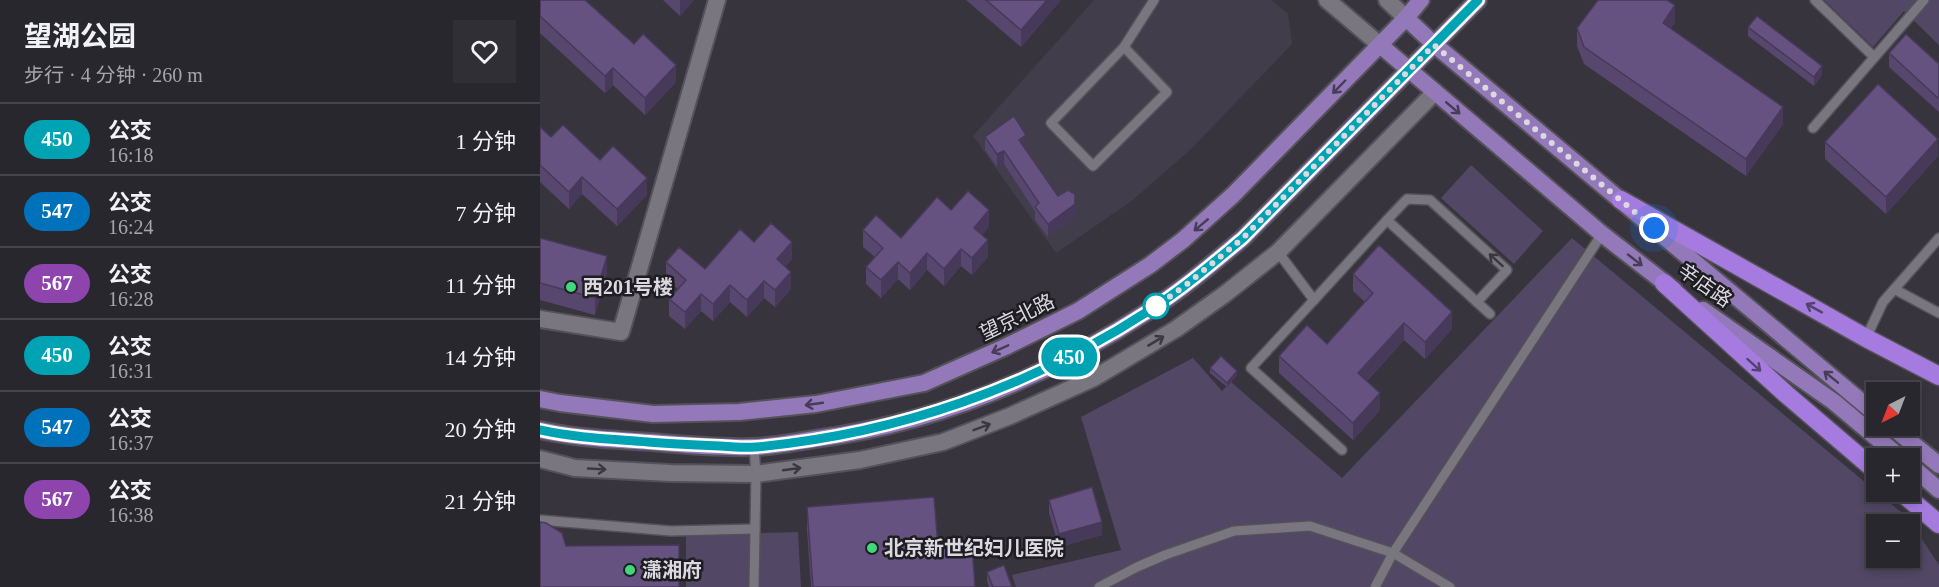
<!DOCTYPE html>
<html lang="zh">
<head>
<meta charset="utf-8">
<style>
  body { margin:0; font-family:"Times New Roman","Noto Sans SC",serif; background:#312f36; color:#f1f3f6; height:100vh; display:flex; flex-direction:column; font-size:22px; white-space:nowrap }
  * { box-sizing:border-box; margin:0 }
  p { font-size:20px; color:#a5a5aa }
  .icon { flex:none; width:33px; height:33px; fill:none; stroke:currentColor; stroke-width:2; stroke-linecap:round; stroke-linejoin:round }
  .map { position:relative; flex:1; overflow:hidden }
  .details { display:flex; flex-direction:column; background:#29272e; width:540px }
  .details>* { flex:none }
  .badge { padding:0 12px; border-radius:20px; font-size:21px; line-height:39px }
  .needle { width:39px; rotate:222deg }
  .fabs { position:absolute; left:1326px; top:382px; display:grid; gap:12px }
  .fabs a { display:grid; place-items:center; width:54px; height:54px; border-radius:0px; background:#29272e; box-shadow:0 3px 9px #0003,0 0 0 2px #45444a; font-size:30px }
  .you { position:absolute; width:30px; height:30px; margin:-15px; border:4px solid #fff; border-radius:50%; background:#1a73e8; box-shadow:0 0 0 9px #1a73e833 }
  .map>.badge { position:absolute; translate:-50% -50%; box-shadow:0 0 0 3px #fff }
  .round { display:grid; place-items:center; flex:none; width:63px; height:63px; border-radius:0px; background:#312f36 }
  .head { display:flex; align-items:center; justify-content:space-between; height:102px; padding:0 24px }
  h1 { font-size:28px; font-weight:700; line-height:45px }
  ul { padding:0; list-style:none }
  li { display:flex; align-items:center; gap:18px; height:72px; padding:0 24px; border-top:2px solid #45444a }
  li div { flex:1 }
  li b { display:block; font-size:22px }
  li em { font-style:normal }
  li .badge { min-width:66px; font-weight:700; text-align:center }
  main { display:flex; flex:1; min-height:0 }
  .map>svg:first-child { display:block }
  .built { fill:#423d4b }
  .green { fill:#524764; fill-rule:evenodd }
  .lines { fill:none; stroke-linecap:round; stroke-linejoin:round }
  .service-casing { stroke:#545158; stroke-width:12 }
  .minor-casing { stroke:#545158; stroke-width:20 }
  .tertiary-casing { stroke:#545158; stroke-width:20 }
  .primary-casing { stroke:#545158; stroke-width:20 }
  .motorway-casing { stroke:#545158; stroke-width:21 }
  .service { stroke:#7a7680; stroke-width:9 }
  .minor { stroke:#7a7680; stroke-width:16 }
  .tertiary { stroke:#7a7680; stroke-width:16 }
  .primary { stroke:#9479ba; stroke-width:16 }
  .motorway { stroke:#a67be0; stroke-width:18 }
  .wall { fill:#57476e }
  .shaded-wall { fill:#47395a }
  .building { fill:#655280; stroke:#47395a; stroke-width:1.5 }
  .oneway { stroke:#473d57 }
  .oneway2 { stroke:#3a383e }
  .oneway3 { stroke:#54436d }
  .line-casing { stroke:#fff; stroke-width:14 }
  .line { stroke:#00a3b4; stroke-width:9 }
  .walk { stroke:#dbd9df; stroke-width:6; stroke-dasharray:0 10.8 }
  .poi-dot { fill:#41d77c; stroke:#1e1d21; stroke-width:2 }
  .stop-dot { fill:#fff; stroke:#00a3b4; stroke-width:3 }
  .labels { text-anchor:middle; stroke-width:5; stroke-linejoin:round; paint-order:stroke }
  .street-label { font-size:20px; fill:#dbd9df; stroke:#1e1d21 }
  .poi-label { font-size:20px; font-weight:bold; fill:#dbd9df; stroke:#1e1d21; text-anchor:start }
</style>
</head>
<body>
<main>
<section class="details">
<div class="head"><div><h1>望湖公园</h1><p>步行 · 4 分钟 · 260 m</p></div><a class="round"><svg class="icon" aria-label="heart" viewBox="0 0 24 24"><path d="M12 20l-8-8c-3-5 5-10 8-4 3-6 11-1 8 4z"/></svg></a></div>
<ul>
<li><span class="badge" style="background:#00a3b4;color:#fff">450</span><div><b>公交</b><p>16:18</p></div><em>1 分钟</em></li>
<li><span class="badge" style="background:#0072bc;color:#fff">547</span><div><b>公交</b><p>16:24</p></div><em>7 分钟</em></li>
<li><span class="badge" style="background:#8e44ad;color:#fff">567</span><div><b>公交</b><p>16:28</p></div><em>11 分钟</em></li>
<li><span class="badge" style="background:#00a3b4;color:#fff">450</span><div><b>公交</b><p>16:31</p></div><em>14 分钟</em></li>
<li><span class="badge" style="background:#0072bc;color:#fff">547</span><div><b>公交</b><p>16:37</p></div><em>20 分钟</em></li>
<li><span class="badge" style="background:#8e44ad;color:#fff">567</span><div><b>公交</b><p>16:38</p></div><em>21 分钟</em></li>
</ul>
</section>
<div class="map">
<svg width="1399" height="587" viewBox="0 0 1399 587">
  <rect width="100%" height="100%" fill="#37343d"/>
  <!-- built -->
  <polygon class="built" points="554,0 731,0 748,14 752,44 652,148 593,200 516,253 433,136"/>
  <!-- green -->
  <g class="green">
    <polygon points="1284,0 1399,0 1399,45 1364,11 1333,47"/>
    <polygon points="931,165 1003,231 974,264 901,198"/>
    <path d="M1032,238L1368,518L1399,565V587H476L472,575L581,550L541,417L653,358L682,391L691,382L802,478ZM1336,525H1370V558H1336Z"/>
    <polygon points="258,532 261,587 146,587 146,535"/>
  </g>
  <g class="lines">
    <defs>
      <g id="service">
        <polyline points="1275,0 1334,57"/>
        <polyline points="584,47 627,92 553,166 511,123 584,47 614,0"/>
        <polyline points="1273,128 1384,0"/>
        <polyline points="847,220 867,199 890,200 967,270 937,302"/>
        <polyline points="738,252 774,300 711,368 802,450"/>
        <polyline points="1356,290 1399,313"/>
        <polyline points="774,300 847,220 950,314"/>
        <polyline points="1326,338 1343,302 1399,238"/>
        <polyline points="214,448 216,474 214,587"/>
        <polyline points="0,520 131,531 215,529"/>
        <polyline points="559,587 597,567 625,555 694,531 770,526 853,553 910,587"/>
        <polyline points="835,587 853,553 1062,234"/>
      </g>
      <g id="minor">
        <polyline points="0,319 81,332 177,0"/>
        <polyline points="0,459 35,468 130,473 216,474 320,460 403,442 470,416 554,378 636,329 685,294 738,252 895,92"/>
      </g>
      <g id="tertiary">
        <polyline points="787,0 840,45"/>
        <polyline points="847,0 866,18"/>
      </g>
      <g id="primary">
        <polyline points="866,18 895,45 1336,414"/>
        <polyline points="840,45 1062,234 1134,290"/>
        <polyline points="1163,310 1294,402 1362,459"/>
        <polyline points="0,399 20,403 113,414 199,412 276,404 384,383 465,347 538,311 610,265 643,240 693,195 866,18 881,0"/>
        <polyline points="1351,426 1399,465"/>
        <path d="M0,430C37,438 74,440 112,442C145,445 179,448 212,447C233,447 254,442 275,439C395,423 509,376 610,310C643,289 673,263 703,238L938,0"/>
        <polyline points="1370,465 1399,490"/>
      </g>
      <g id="motorway">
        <polyline points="1081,200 1326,338 1399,376"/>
        <polyline points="1124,283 1246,394 1336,471"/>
        <polyline points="1361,492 1399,524"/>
      </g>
    </defs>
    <!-- service casing -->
    <use href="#service" class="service-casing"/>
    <!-- minor casing -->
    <use href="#minor" class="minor-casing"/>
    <!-- tertiary casing -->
    <use href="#tertiary" class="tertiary-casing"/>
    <!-- primary casing -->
    <use href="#primary" class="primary-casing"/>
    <!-- motorway casing -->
    <use href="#motorway" class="motorway-casing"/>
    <!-- service -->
    <use href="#service" class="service"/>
    <!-- minor -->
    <use href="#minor" class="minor"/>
    <!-- tertiary -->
    <use href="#tertiary" class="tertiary"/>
    <!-- primary -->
    <use href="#primary" class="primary"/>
    <!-- motorway -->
    <use href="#motorway" class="motorway"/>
  </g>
  <!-- wall -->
  <g class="wall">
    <polygon points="0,0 94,44 136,82 105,115 73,85 65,93 0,33"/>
    <polygon points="123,0 154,0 140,16"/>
    <polygon points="426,0 521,0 481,47"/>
    <polygon points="1135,22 1131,28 1243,124 1206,176 1044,64 1037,46 1037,28"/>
    <polygon points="1208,27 1282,75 1274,86 1208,36"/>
    <polygon points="1349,53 1399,64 1399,112 1349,67"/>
    <polygon points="0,127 11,137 60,160 107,195 77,226 42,194 29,209 0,182"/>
    <polygon points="445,137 486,148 485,149 518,196 535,217 508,237 495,220 495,211 464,164 457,167 445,150"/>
    <polygon points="1285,142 1398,156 1346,214 1285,159"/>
    <polygon points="411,210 449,227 442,235 448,257 432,275 421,266 404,286 387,270 370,290 358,279 341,298 326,284 326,267 335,257 323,247 323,230 361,238"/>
    <polygon points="0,238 67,273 55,315 0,300"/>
    <polygon points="214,242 252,259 245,267 251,289 235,307 224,298 207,317 190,302 173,321 161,311 145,329 129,316 129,299 138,289 126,279 126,262 165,269"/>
    <polygon points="813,274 912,329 885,359 864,340 827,381 840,410 813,440 739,373 739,356 787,344 825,302 813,291"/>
    <polygon points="670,368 697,375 687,387 670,373"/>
    <polygon points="509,500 562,535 519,547 509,513"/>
    <polygon points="267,507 398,546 435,587 271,587 267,530"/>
    <polygon points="447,572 472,587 449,587 447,581"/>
  </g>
  <!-- shaded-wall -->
  <g class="shaded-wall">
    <polygon points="140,0 154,0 140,16"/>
    <polygon points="507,0 521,0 481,47 481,30"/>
    <polygon points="1135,5 1135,22 1123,40 1123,23"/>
    <polygon points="136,65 136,82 105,115 105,98"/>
    <polygon points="1282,66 1282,75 1274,86 1274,77"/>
    <polygon points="73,68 73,85 65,93 65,76"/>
    <polygon points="1243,107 1243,124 1206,176 1206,159"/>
    <polygon points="486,135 486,148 479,154 479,140"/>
    <polygon points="1398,139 1398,156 1346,214 1346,197"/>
    <polygon points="464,151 464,164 457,167 457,154"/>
    <polygon points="42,177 42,194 29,209 29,192"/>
    <polygon points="107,178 107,195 77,226 77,209"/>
    <polygon points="535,204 535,217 508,237 508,224"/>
    <polygon points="449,210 449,227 434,245 434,228"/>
    <polygon points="448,240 448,257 432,275 432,258"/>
    <polygon points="252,242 252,259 237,276 237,259"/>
    <polygon points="421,249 421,266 404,286 404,269"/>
    <polygon points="387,253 387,270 370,290 370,273"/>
    <polygon points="67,256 67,273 55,315 55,298"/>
    <polygon points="358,262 358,279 341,298 341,280"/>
    <polygon points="251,272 251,289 235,307 235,290"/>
    <polygon points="224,281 224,298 207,317 207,300"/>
    <polygon points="190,285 190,302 173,321 173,304"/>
    <polygon points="161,294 161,311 145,329 145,312"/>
    <polygon points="912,312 912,329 885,359 885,342"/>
    <polygon points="864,323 864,340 818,390 818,373"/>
    <polygon points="697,371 697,375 687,387 687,383"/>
    <polygon points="840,393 840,410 813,440 813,423"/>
    <polygon points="562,522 562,535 519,547 519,534"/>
  </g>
  <!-- building -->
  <g class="building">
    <polygon points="0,0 45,0 94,44 103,34 136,65 105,98 73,68 65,76 0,16"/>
    <polygon points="446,0 507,0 481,30"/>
    <polygon points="1058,0 1127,0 1135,5 1123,23 1243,107 1206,159 1044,47 1037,28"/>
    <polygon points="1217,16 1282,66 1274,77 1208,27"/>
    <polygon points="1366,34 1399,64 1399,99 1349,53"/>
    <polygon points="1338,84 1398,139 1346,197 1285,142"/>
    <polygon points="474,116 486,135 479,140 518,196 528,190 535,194 535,204 508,224 495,207 499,203 464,151 457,154 445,137"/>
    <polygon points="23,125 60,160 73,146 107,178 77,209 42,177 29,192 0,165 0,127 11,137"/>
    <polygon points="428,191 449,210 434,228 448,240 432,258 421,249 404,269 387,253 370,273 358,262 341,280 326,267 343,248 323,230 336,215 361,238 397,197 411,210"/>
    <polygon points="231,223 252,242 237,259 251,272 235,290 224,281 207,300 190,285 173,304 161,294 145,312 129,299 146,280 126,262 139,247 165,269 200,229 214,242"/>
    <polygon points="0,238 67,256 55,298 0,283"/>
    <polygon points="839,245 912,312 885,342 864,323 818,373 840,393 813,423 739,356 767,325 787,344 833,293 813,274"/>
    <polygon points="681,356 697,371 687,383 670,368"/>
    <polygon points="552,487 562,522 519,534 509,500"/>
    <polygon points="394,497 398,546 432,544 435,587 273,587 267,507"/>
    <polygon points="0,522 6,523 22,533 26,546 139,545 139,587 0,587"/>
    <polygon points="464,565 472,587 453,587 447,572"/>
  </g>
  <!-- one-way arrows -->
  <defs><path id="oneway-shaft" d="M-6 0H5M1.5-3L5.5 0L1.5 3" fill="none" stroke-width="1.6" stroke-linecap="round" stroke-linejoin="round" transform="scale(1.5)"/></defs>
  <g class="oneway">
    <use href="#oneway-shaft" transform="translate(799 87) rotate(134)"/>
    <use href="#oneway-shaft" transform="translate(913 108) rotate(40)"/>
    <use href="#oneway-shaft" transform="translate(661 225) rotate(140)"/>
    <use href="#oneway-shaft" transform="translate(1095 260) rotate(38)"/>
    <use href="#oneway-shaft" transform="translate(460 349) rotate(156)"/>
    <use href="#oneway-shaft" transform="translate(1291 377) rotate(-141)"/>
    <use href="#oneway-shaft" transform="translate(274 404) rotate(172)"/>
  </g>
  <g class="oneway2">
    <use href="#oneway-shaft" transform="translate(956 260) rotate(-138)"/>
    <use href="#oneway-shaft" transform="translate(616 341) rotate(-31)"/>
    <use href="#oneway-shaft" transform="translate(442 427) rotate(-21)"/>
    <use href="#oneway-shaft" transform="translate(57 469) rotate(3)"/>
    <use href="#oneway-shaft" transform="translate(252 469) rotate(-8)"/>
  </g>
  <g class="oneway3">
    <use href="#oneway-shaft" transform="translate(1274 308) rotate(-151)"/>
    <use href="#oneway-shaft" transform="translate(1214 365) rotate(42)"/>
  </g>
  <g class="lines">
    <defs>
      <path id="line" d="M0,430C36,438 71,439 108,442C132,444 156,445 180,446C192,447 205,448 216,447C357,434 492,387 610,310C643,289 673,263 703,238L938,0"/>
    </defs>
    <!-- line casing -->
    <use href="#line" class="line-casing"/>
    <!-- line -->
    <use href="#line" class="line"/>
    <!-- walk -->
    <polyline class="walk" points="616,306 610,311 646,285 703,238 894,45 1114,228"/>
  </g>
  <!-- markers -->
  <g class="poi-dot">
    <circle cx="31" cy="287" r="6"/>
    <circle cx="332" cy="548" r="6"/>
    <circle cx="90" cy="570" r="6"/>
  </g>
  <circle class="stop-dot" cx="616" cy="306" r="12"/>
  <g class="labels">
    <!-- street labels -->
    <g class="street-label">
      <text transform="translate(1165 285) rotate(35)" y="7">辛店路</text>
      <text transform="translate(477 317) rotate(-26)" y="7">望京北路</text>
    </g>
    <!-- poi labels -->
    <g class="poi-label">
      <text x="43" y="294">西201号楼</text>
      <text x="344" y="555">北京新世纪妇儿医院</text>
      <text x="102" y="577">潇湘府</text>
    </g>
  </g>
</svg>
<div class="fabs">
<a><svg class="needle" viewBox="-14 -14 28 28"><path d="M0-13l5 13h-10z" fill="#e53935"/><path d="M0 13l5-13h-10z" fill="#a5a5aa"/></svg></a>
<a>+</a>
<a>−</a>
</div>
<div class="you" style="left:1114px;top:228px"></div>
<b class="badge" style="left:529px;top:357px;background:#00a3b4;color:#fff">450</b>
</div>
</main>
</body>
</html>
